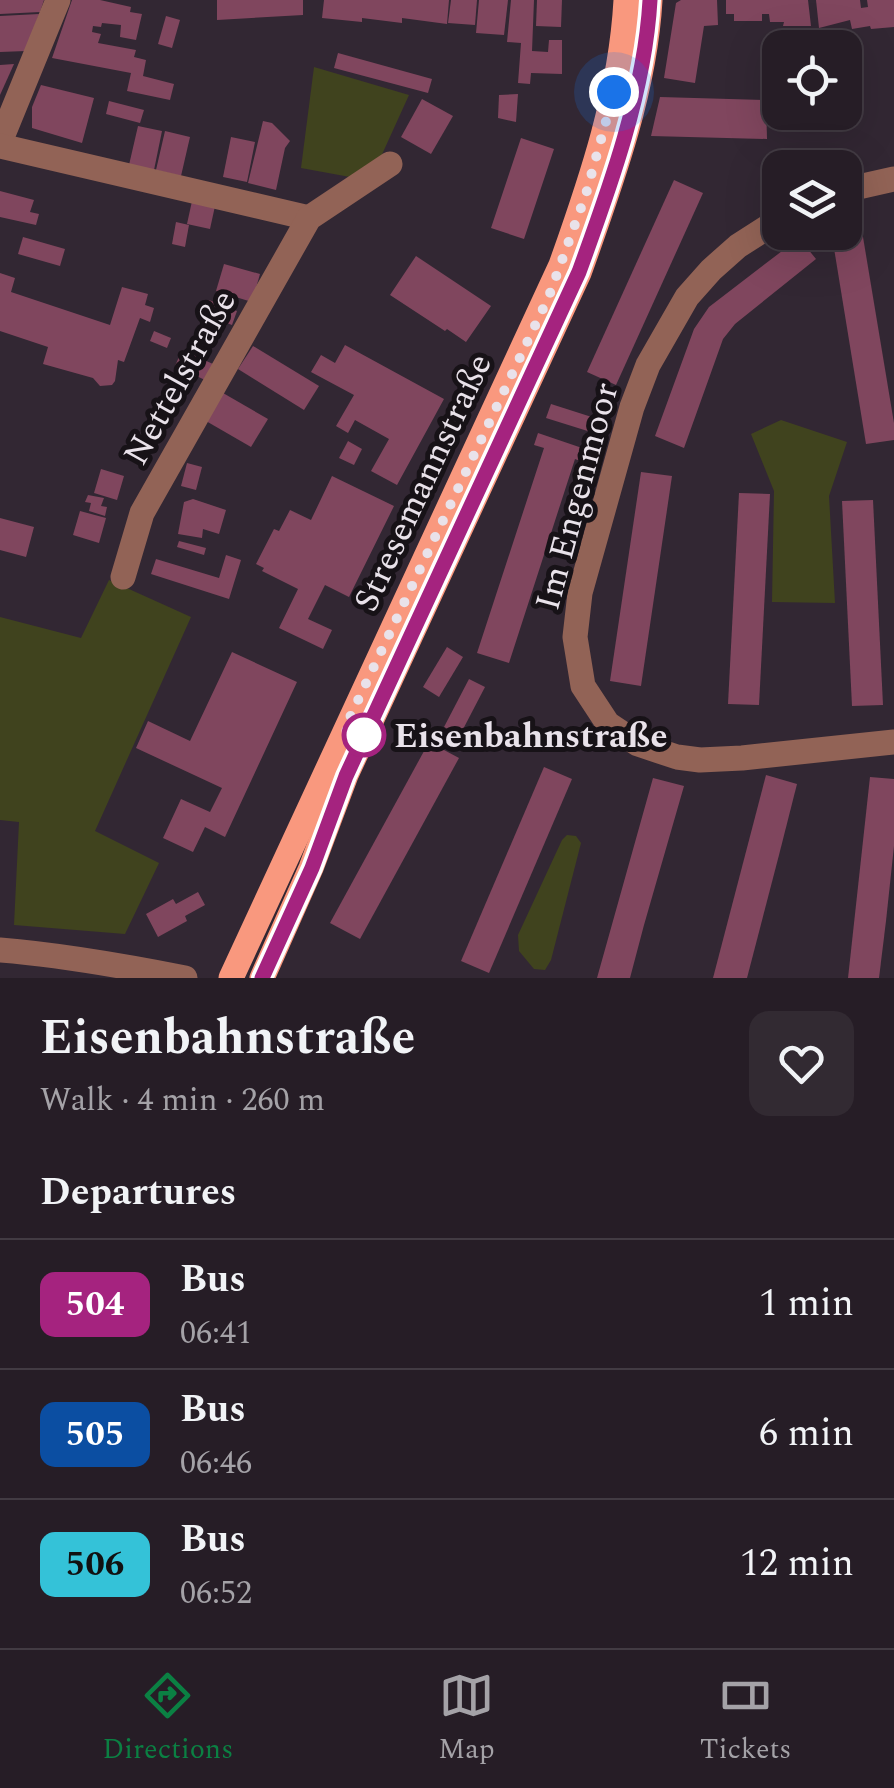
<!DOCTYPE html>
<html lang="en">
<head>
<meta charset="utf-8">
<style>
  body { margin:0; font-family:Spectral,serif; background:#322a32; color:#f1f3f6; height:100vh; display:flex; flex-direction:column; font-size:38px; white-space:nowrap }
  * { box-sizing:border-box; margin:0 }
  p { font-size:32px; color:#a4a2a7 }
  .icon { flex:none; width:55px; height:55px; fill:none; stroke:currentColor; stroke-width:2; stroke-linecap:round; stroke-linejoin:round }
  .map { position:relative; height:978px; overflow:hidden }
  .details { display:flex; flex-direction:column; background:#261d26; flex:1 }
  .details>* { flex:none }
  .badge { padding:0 20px; border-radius:15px; font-size:35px; line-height:65px }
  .tools { position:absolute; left:762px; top:30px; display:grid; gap:20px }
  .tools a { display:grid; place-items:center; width:100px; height:100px; border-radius:20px; background:#261d26; box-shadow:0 10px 40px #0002,0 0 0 2px #423b43; font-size:50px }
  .you { position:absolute; width:50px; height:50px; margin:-25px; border:8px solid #fff; border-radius:50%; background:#1a73e8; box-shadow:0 0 0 15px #1a73e833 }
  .map>.badge { position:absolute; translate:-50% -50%; box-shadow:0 0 0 5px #fff }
  h2 { padding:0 40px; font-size:38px; line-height:90px }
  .round { display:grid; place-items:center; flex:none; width:105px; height:105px; border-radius:20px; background:#322a32 }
  .summary { display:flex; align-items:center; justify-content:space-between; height:170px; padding:0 40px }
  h1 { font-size:48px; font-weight:700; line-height:75px }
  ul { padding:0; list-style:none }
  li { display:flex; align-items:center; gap:30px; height:130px; padding:0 40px; border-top:2px solid #423b43 }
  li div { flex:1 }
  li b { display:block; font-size:38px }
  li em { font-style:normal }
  li .badge { min-width:110px; font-weight:700; text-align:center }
  .menu { display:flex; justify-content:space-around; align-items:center; height:140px; border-top:2px solid #423b43; background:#261d26; font-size:28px; color:#a4a2a7 }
  .menu a { display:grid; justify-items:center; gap:5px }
  .menu .on { color:#0b8043 }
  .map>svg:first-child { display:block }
  .green { fill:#40431e }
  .building { fill:#80465e }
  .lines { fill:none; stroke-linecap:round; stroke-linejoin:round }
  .minor { stroke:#926356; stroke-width:25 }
  .major { stroke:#f9987e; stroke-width:25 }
  .line-casing { stroke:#fff; stroke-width:22 }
  .line { stroke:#a5237f; stroke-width:15 }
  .walk { stroke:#e9e2ea; stroke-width:10; stroke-dasharray:0 18 }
  .stop-dot { fill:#fff; stroke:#a5237f; stroke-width:5 }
  .labels { text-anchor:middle; stroke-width:10; stroke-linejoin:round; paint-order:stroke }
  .street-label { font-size:35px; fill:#e9e2ea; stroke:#171217 }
  .stop-label { font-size:35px; font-weight:bold; fill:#e9e2ea; stroke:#171217; text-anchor:start }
</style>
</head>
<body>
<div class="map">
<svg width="894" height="978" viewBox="0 0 894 978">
  <rect width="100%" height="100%" fill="#322733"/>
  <!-- green -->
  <g class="green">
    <polygon points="314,67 409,95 379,161 350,177 301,168"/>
    <polygon points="781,420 847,442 829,496 835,603 772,602 774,491 751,434"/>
    <polygon points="109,580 191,617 95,831 159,863 125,934 14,925 19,822 0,820 0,617 81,638"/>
    <polygon points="567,835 576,836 581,843 551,960 545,970 534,969 519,951 518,935 562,840"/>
  </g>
  <!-- building -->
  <g class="building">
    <polygon points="0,0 44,0 40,12 0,14"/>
    <polygon points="72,0 100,0 131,7 130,12 142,14 136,40 120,37 121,25 102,23 101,27 93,26 92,32 101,34 98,43 136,50 134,57 146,60 143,76 174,84 170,100 127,91 131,73 52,58"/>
    <polygon points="217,0 303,0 303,15 217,20"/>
    <polygon points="324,0 449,0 447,24 402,18 402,23 362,18 362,22 322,18"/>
    <polygon points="451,0 477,0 475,25 448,23"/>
    <polygon points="479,0 508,0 504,35 476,33"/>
    <polygon points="511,0 534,0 532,51 548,52 549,40 562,40 562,74 531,73 530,84 518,83 521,43 507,42"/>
    <polygon points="537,0 562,0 561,27 536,26"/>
    <polygon points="681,0 717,0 718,25 704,26 695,83 664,78 676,3"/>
    <polygon points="726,0 808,0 811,26 783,26 784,22 770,22 769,14 762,14 762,21 734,21 734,14 726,14"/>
    <polygon points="816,0 860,0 861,8 868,7 867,0 894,0 894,27 871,29 870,26 852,29 850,20 819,28"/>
    <polygon points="39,14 26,51 0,52 0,16"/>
    <polygon points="166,16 180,20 172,48 158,44"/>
    <polygon points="338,53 432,79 428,93 334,68"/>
    <polygon points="14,64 0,95 0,65"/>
    <polygon points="41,85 94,98 82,143 32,128 32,107"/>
    <polygon points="518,94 516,122 498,118 499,95"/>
    <polygon points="660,97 766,100 767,139 651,136"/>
    <polygon points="422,99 453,116 431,154 401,137"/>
    <polygon points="109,101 144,110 140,123 106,114"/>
    <polygon points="263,121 272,123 290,141 285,148 276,190 248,183"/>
    <polygon points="138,126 162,131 154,170 129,165"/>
    <polygon points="165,131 190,137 181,176 156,170"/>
    <polygon points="231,137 255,142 247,182 223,177"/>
    <polygon points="521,138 554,149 524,239 491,228"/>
    <polygon points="674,180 703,193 616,385 587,372"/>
    <polygon points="0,191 34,200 30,212 39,214 36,225 0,217"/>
    <polygon points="192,201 215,206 210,229 187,224"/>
    <polygon points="176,222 189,225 185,247 172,244"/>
    <polygon points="862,231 894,423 894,440 866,444 832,236"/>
    <polygon points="23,237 65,249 60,266 18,254"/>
    <polygon points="799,238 816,259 735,324 723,339 684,448 655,436 694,329 709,307"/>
    <polygon points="416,256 491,306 466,342 447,329 445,331 390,295"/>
    <polygon points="224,264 260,274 252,302 216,291"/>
    <polygon points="0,273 15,278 11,292 110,325 122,287 148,294 145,305 154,308 150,322 140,318 124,362 118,360 115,381 112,385 100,386 93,378 43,364 48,347 0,331"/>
    <polygon points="209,300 237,311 232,325 203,314"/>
    <polygon points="154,331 171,338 167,348 150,341"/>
    <polygon points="345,345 444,399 397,485 371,471 389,439 355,420 348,433 336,426 354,395 311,372 321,355 335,363"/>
    <polygon points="253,346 319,386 304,410 238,369"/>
    <polygon points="182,350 213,364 205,380 175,366"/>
    <polygon points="223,393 268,419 251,447 206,421"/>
    <polygon points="551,404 598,419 594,433 546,418"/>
    <polygon points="538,433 588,450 583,462 575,459 509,663 477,653 544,448 534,445"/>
    <polygon points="348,441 362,449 354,465 339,458"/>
    <polygon points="187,463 202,467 196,490 181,486"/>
    <polygon points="101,469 124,476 117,500 94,493"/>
    <polygon points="641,472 672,476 641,686 610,681"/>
    <polygon points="332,476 394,506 349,597 325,585 308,619 332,630 323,649 279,628 298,589 262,571 264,568 256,564 274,529 279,531 290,510 311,520"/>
    <polygon points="739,493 770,494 759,705 728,704"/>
    <polygon points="88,495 104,498 101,506 107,507 105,516 89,511 91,503 85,502"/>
    <polygon points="193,499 226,510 219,534 203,529 202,538 178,534 184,502"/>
    <polygon points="873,500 883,705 852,706 842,501"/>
    <polygon points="80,511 106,518 99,543 73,535"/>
    <polygon points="0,518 34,527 26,557 0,550"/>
    <polygon points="179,541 206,548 204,555 177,547"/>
    <polygon points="226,555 241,560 229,599 151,574 156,559 219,578"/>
    <polygon points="447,647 463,657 439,697 423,687"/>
    <polygon points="232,652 297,682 225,837 205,827 193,852 163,838 181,799 210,812 222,788 136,748 148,721 190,741"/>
    <polygon points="469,679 485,687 460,735 444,727"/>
    <polygon points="429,742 459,758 360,939 330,923"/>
    <polygon points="544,767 572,779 489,973 461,961"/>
    <polygon points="766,775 797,784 779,855 747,978 713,978"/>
    <polygon points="870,777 894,779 894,846 886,921 879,978 848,978"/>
    <polygon points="653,778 684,786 644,925 630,978 597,978"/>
    <polygon points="198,892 205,905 185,916 187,921 158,937 146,914 173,899 176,904"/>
  </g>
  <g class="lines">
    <!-- minor -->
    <g class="minor">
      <polyline points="0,142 58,0"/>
      <polyline points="0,146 309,218"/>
      <polyline points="845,190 894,179"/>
      <polyline points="780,219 738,246 711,270 687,297 648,365 632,407 580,593 575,637 583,686 608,724 638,744 677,757 700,760 742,758 894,742"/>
      <polyline points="123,577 142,513 309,218 390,164"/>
      <path d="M0,950C62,955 124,966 185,978"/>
    </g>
    <!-- major -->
    <g class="major">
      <path d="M231,978L561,265C592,178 621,92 626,0"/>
      <path d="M262,978L311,868L346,775L579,273C610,186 645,92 650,0"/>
    </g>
  </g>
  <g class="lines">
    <defs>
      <path id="line" d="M262,978L312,868L346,776L579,272C610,187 645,91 650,0"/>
    </defs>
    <!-- line casing -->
    <use href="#line" class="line-casing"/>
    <!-- line -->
    <use href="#line" class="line"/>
    <!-- walk -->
    <polyline class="walk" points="364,735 344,730 549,296 586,194 614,92"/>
  </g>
  <!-- markers -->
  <circle class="stop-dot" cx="364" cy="735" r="20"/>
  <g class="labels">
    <!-- street labels -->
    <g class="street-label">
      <text transform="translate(179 377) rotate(-61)" y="12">Nettelstraße</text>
      <text transform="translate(422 482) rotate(-65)" y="12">Stresemannstraße</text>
      <text transform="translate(576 496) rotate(-75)" y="12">Im Engenmoor</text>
    </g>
    <!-- stop labels -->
    <g class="stop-label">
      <text x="394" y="747">Eisenbahnstraße</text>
    </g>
  </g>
</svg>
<div class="tools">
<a><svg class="icon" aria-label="locate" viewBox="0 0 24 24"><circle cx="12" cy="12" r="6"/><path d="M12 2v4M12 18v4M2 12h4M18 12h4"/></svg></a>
<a><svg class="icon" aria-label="layers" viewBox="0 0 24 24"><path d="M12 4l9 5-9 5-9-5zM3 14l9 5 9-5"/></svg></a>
</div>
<div class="you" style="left:614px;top:92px"></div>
</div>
<section class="details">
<div class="summary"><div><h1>Eisenbahnstraße</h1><p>Walk · 4 min · 260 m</p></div><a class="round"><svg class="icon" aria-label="heart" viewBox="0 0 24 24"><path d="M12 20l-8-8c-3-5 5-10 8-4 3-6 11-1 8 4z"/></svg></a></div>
<h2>Departures</h2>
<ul>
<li><span class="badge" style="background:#a5237f;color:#fff">504</span><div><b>Bus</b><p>06:41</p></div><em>1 min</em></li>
<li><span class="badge" style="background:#0b4ea2;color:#fff">505</span><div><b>Bus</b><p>06:46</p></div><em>6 min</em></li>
<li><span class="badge" style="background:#34c2d8;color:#111">506</span><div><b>Bus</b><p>06:52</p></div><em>12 min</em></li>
</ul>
</section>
<nav class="menu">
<a class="on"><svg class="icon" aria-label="directions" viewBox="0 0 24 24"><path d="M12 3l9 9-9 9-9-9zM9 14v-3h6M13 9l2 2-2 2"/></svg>Directions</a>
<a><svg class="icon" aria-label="map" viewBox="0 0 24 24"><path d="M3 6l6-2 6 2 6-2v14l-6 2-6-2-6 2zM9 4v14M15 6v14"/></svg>Map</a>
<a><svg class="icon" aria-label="tickets" viewBox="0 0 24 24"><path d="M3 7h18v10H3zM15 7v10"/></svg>Tickets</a>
</nav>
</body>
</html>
